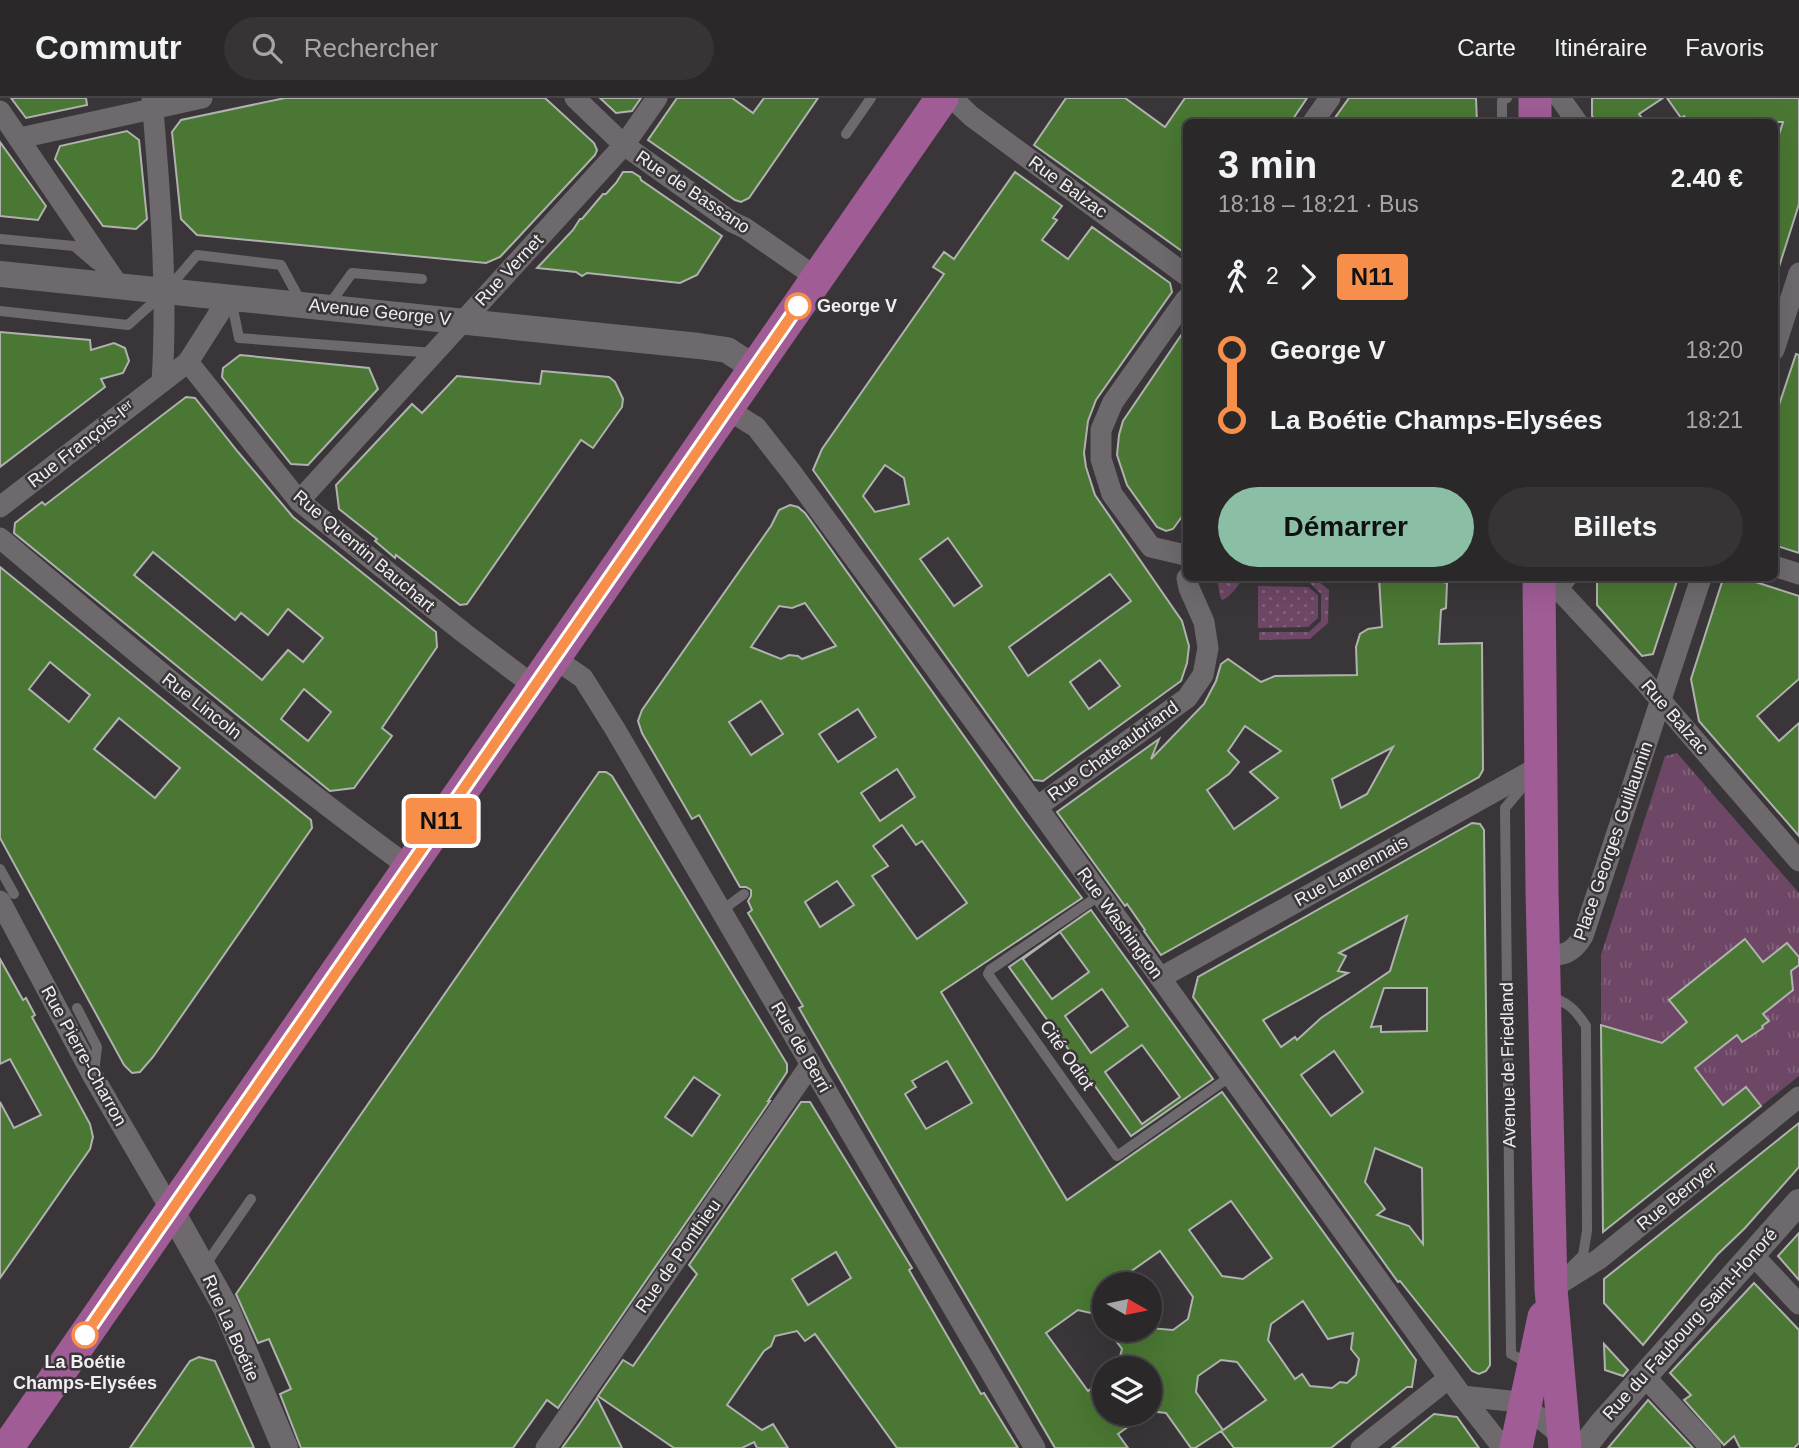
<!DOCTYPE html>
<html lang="fr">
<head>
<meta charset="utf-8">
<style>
  body { margin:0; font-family:Arial,sans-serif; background:#373436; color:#f1f3f6; height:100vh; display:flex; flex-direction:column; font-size:26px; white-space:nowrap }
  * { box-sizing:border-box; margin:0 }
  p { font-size:23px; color:#a6a6a8 }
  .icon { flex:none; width:38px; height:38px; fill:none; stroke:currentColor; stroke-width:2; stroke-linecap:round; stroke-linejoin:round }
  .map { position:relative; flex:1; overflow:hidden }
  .drawer { position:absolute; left:1183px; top:21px; width:595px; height:462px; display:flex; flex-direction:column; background:#2b282a; border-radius:10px; box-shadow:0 7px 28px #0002,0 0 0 2px #474447 }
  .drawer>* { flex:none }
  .badge { padding:0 14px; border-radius:5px; font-size:24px; line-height:46px }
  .needle { width:46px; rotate:99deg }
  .controls { position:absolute; left:1092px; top:1174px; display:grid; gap:14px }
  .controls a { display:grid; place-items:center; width:70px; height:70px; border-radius:50%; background:#2b282a; box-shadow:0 7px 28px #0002,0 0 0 2px #474447; font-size:35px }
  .map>.badge { position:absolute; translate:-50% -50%; box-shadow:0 0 0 4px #fff }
  .legs { display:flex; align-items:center; gap:10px; height:77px; padding:0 35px; font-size:23px }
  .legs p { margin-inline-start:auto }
  .summary { display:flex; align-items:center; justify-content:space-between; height:119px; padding:0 35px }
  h1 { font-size:38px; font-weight:600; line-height:52px }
  .button { display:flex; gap:14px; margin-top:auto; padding:14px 35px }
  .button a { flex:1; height:80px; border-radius:42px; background:#8abfa5; color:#111; font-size:28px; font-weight:600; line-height:80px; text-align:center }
  .button a+a { background:#373436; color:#f1f3f6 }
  ul { padding:0 35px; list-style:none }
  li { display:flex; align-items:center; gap:24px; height:70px; font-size:26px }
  li i { display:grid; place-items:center; width:10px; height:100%; margin:0 9px; background:currentColor }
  li i::after { content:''; width:18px; height:18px; margin:-9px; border:5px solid; border-radius:50%; background:#2b282a }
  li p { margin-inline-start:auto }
  li:first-child i { background:linear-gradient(#0000 50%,currentColor 0) }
  li:last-child i { background:linear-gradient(currentColor 50%,#0000 0) }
  header { display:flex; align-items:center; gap:42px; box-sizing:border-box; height:98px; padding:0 35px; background:#2b282a; border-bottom:2px solid #474447 }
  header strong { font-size:33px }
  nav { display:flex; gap:38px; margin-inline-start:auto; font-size:24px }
  .search { width:490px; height:63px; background:#373436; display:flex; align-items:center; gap:18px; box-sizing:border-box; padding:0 24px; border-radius:38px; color:#a6a6a8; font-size:26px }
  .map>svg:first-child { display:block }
  .grass { fill:url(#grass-dots) }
  .park { fill:url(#park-tufts) }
  .building { fill:#4a7733; stroke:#afb2ae; stroke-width:2; fill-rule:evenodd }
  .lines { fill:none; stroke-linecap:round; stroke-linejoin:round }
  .service { stroke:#6e696d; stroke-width:10 }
  .minor { stroke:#6e696d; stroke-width:21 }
  .tertiary { stroke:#6e696d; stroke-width:26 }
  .primary { stroke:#9f5c95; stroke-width:33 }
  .line-1-casing { stroke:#fff; stroke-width:16 }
  .line-1 { stroke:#f78f4b; stroke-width:10 }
  .stop-1-dot { fill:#fff; stroke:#f78f4b; stroke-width:3.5 }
  .labels { text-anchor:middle; stroke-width:5; stroke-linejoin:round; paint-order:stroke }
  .street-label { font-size:18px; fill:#f1eff1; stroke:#393538 }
  .stop-label { font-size:18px; font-weight:bold; fill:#f1eff1; stroke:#393538; text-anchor:start }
</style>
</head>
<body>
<header>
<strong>Commutr</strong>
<div class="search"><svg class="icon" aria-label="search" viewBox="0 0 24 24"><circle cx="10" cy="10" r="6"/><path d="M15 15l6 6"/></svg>Rechercher</div>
<nav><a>Carte</a><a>Itinéraire</a><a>Favoris</a></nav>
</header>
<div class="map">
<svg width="1799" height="1350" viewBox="0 0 1799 1350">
  <defs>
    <pattern id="grass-dots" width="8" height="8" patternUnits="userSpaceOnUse" patternTransform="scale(1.75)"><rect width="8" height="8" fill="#6d4765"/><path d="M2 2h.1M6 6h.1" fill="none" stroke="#82627c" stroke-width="1.8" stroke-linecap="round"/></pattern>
    <pattern id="park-tufts" width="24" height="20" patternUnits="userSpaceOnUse" patternTransform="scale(1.75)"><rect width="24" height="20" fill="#6d4765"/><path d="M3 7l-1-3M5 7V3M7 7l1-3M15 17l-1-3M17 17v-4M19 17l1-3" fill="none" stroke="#82627c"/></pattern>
  </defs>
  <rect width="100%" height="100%" fill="#393538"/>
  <!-- grass -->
  <g class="grass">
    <path d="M1217,480H1242C1240,487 1229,500 1222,502L1220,498Z"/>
    <polygon points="1258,480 1314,480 1329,492 1328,525 1310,541 1259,542 1259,534 1309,534 1321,523 1321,496 1309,484 1258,484"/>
    <polygon points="1258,488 1308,489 1318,497 1318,520 1308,529 1258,530"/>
  </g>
  <!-- park -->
  <polygon class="park" points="1677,655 1799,795 1799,978 1724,1038 1651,942 1601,927 1601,857 1665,658"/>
  <!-- building -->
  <g class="building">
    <polygon points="11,0 86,0 87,7 26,20"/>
    <polygon points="285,0 545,0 594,45 597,52 595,57 500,159 486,165 197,137 181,121 172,34 181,22"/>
    <polygon points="600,0 641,0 632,13 616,15"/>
    <polygon points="677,0 732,0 753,15 764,0 818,0 749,100 741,104 735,102 648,42"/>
    <polygon points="1066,0 1125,0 1165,29 1185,0 1307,0 1291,24 1186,24 1186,156 1034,47"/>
    <polygon points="1349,0 1476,0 1477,24 1332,24"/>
    <polygon points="1592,0 1663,0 1639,16 1645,24 1597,24 1592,18"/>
    <polygon points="1667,0 1799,0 1799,106 1778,172 1774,172 1774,52 1783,24 1737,24 1721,20 1713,24 1689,24 1684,18 1681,20"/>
    <polygon points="127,33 139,42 147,121 136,131 103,128 55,61 60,48"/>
    <polygon points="0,44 46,108 38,122 0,118"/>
    <polygon points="623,74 632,74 640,79 641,82 722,138 697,177 680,185 587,175 582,178 576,174 537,170 573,132 580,121 582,121 603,96 606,96 616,85"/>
    <path d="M1015,74L1062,108L1053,120L1057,122L1042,142L1068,161L1092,129L1170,185L1172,194L1096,302L1088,323L1084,355L1086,369L1095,397L1182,523L1189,548L1187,565L1181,583L1043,683L1034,682L813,372L822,351L944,176L933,169L944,154L954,161ZM885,367L904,380L909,406L875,414L863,398ZM948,440L982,488L954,508L920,461ZM1110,476L1131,503L1028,578L1009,549ZM1100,562L1120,588L1089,611L1070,584Z"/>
    <polygon points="1186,230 1186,413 1173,431 1166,433 1157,429 1127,387 1117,357 1119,337 1123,323"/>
    <polygon points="0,234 90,242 91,252 114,245 125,250 129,263 123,275 101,281 105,289 0,369"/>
    <polygon points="1796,256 1799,257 1799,455 1774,447 1774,322"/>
    <polygon points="240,257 369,270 378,291 308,367 291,366 222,279 223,270"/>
    <polygon points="542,273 609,279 615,284 623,301 622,309 593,350 581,342 467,506 460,507 396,457 395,460 375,443 377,441 339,411 336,387 412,306 422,315 457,278 540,286"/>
    <path d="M186,299L195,300L238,354L293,419L436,534L437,549L382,630L392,638L354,690L330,693L14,435L15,425L42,404L45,407ZM153,454L235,522L241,515L268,537L288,511L323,540L303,564L288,552L262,582L134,477ZM304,591L331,614L308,643L281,621Z"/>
    <path d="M790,407L798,409L805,415L1023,721L1082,800L941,894L1067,1102L1222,994L1416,1262L1412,1289H1407L1331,1350H1234L1221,1333L1195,1350H1191L1166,1315L1150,1313V1270H1117L1122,1251L1108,1232H1150V1230L1173,1232L1188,1221L1193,1199L1160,1153L1113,1186H1104V1218L1078,1212L1046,1235L1088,1293L1104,1281V1316H1146L1118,1336L1128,1350H1055L876,1044L799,910L803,908L748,815L752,812L748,803L751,798V792L746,789H740L699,717L692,721L642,635L638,623L642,612L771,428L779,412ZM805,505L836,548L802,561L798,558L789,557L781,561L751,549L779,508L792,510ZM761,603L783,636L751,657L729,624ZM858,611L876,639L838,664L819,636ZM897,671L915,699L880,723L861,695ZM902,727L916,747L922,743L967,805L917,841L872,778L888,768L873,748ZM837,783L854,807L820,829L805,804ZM947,963L972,1005L926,1031L905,996L916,989L912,983ZM1231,1103L1272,1160L1243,1181L1222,1178L1189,1132ZM1303,1203L1328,1241L1353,1235L1351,1251L1359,1261L1356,1277L1347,1285L1340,1284L1332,1290L1310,1288L1302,1276L1295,1281L1268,1242L1271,1226ZM1221,1262L1237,1264L1266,1302L1223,1332L1196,1294L1198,1278Z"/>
    <path d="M0,469L311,722L312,730L153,959L140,974L132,975L124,967L0,740ZM50,564L90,597L69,624L29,591ZM119,620L180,670L155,700L94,651Z"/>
    <path d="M1379,480H1439V483L1447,485L1446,510L1441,512L1439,546L1482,545L1483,672L1479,679L1161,857L1144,833L1145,832L1127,806L1125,808L1057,714L1159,641L1151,661L1204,606L1216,583L1221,566L1228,561L1261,584L1275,578L1357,577L1356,549L1360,536L1368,531L1382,529ZM1245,628L1281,653L1250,674L1278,700L1234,731L1207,692L1229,676L1239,664L1228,653ZM1393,649L1367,696L1341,710L1332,681Z"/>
    <polygon points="1597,480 1678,480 1653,556 1642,558 1597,507"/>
    <polygon points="1730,480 1743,480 1799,498 1799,581 1757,618 1779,643 1799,625 1799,738 1699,623 1691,581 1722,484"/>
    <path d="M599,674H606L612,678L787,966V974L768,1003H770L558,1310L547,1302L513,1350H301L280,1296L291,1291L269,1241L258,1245L236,1196ZM694,979L720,997L692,1038L665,1019Z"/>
    <path d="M1472,725L1480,726L1484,732L1490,1267L1486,1273L1479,1276L1472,1273L1400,1183L1398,1184L1193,899L1198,879ZM1407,818L1390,873L1321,920L1297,942L1295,939L1281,949L1263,922L1348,875L1338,873L1346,858L1339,855ZM1384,890H1427V933L1381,934V928L1371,929ZM1334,953L1363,994L1331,1018L1301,977ZM1375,1050L1422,1070L1423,1146L1409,1128L1377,1117L1385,1111L1365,1084Z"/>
    <path d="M1091,812L1213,981L1131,1038L1009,869ZM1060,834L1089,874L1052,901L1023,861ZM1102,891L1128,928L1091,955L1065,918ZM1142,947L1180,999L1142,1026L1105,974Z"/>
    <polygon points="1745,841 1763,864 1787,845 1799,859 1799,867 1791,873 1793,892 1763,916 1769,923 1762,928 1763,930 1742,944 1737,937 1695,970 1723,1007 1746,989 1761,1008 1603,1134 1601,927 1662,945 1687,924 1669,902"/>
    <polygon points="0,861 23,902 26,900 35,917 32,919 90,1026 93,1039 90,1051 0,1180 0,1004 14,1030 41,1017 10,961 0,966"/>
    <path d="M801,1004H810L912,1170L909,1172L981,1296L984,1295L1018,1350H897L815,1236L805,1243L797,1233L775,1238L771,1248L764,1253L727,1307L762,1332L773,1326L788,1350H757L754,1344L742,1350H674L598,1298L623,1262L633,1268L697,1176L689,1167ZM836,1154L851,1180L808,1207L792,1181Z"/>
    <polygon points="1799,1025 1799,1069 1745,1130 1717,1157 1643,1247 1604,1205 1604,1181"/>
    <polygon points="1799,1135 1799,1182 1778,1158"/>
    <polygon points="1754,1185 1799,1232 1799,1345 1794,1350 1740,1350 1734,1338 1724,1347 1684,1302 1691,1297 1670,1275"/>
    <polygon points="1604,1246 1628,1272 1623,1278 1605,1272"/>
    <polygon points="199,1259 215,1263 254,1350 130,1350 190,1263"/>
    <polygon points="597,1300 622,1350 562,1350 580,1325"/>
    <polygon points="1648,1302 1693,1350 1608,1350"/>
    <polygon points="1434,1316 1457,1319 1479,1350 1392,1350"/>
  </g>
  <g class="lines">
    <!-- service -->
    <g class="service">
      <polyline points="1502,24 1502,3 1507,0"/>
      <polyline points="846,36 871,0"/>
      <polyline points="0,141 74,148 95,166"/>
      <polyline points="231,201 239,240 434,255"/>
      <polyline points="329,207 352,175 422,181"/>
      <polyline points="0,213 128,227 166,193 197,157 281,167 301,204"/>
      <polyline points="1560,496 1573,480"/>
      <polyline points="0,771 14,796"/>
      <polyline points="1100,797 990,872 988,876 1117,1058 1231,978"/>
      <polyline points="721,813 744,796"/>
      <path d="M1549,899C1567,903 1576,912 1586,928L1587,1133L1583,1157L1569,1171"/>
      <polyline points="77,910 97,949 94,975"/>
      <polyline points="204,1169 251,1101"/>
      <polyline points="1529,1266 1511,1256 1505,710 1531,679"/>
    </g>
    <!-- minor -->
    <g class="minor">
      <path d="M152,0C160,96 168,188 162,284"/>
      <polyline points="575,0 624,47 732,124 745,130 817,180"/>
      <polyline points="952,0 971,18 1186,177"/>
      <polyline points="1560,0 1577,24"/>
      <polyline points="0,13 118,187"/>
      <polyline points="1313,24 1330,0"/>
      <polyline points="20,40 202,0"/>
      <polyline points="1774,252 1799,175"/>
      <polyline points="188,264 299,403 464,535 534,588"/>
      <polyline points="727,311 756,329 792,375 1037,709 1462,1298 1503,1350"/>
      <polyline points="299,403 624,47 657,0"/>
      <polyline points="0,409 188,264 230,198"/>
      <path d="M0,440C134,553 268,666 409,769"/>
      <polyline points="1185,457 1151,449 1112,396 1101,361 1101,332 1113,304 1186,201"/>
      <polyline points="1774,468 1799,476"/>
      <polyline points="1539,490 1562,495 1644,583 1799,763"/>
      <polyline points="554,560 583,580 615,631 1035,1350"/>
      <polyline points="1037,709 1187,600 1203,577 1208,550 1204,524 1189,490 1187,480"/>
      <polyline points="0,803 93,978 171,1112"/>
      <path d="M1545,857C1564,858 1573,855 1583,838L1701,480"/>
      <polyline points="1160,880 1542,667"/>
      <polyline points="1752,1156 1799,1206"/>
      <polyline points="1551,1191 1599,1161 1799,999"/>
      <polyline points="1644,1278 1711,1350"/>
      <polyline points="1462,1298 1510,1303 1539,1319 1565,1341"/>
      <polyline points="546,1350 811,966"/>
      <polyline points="1361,1350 1449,1280"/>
    </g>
    <!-- tertiary -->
    <g class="tertiary">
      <polyline points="0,176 699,248 727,252 755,270"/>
      <polyline points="171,1112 226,1210 285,1350"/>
      <polyline points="1583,1350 1601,1327 1799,1104"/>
    </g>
    <!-- primary -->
    <g class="primary">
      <polyline points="1535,0 1535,24"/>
      <polyline points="1539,480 1542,792 1551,1191 1565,1350"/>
      <polyline points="7,1350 942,0"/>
      <polyline points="1516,1350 1544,1219"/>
    </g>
  </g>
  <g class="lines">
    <defs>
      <polyline id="line-1" points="85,1237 798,208"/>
    </defs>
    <!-- line-1 casing -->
    <use href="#line-1" class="line-1-casing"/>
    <!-- line-1 -->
    <use href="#line-1" class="line-1"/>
  </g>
  <!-- markers -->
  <g class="stop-1-dot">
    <circle cx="798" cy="208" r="12"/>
    <circle cx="85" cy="1237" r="12"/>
  </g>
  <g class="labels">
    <!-- street labels -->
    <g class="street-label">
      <text transform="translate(1068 89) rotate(36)" y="6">Rue Balzac</text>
      <text transform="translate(693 94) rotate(34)" y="6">Rue de Bassano</text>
      <text transform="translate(509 172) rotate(-47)" y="6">Rue Vernet</text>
      <text transform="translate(380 214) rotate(6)" y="6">Avenue George V</text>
      <text transform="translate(81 346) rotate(-38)" y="6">Rue François-Iᵉʳ</text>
      <text transform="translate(364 453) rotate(40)" y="6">Rue Quentin Bauchart</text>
      <text transform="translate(202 608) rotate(38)" y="6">Rue Lincoln</text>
      <text transform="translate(1675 619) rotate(49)" y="6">Rue Balzac</text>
      <text transform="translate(1113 653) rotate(-36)" y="6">Rue Chateaubriand</text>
      <text transform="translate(1613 743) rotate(-71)" y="6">Place Georges Guillaumin</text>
      <text transform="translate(1351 773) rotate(-29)" y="6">Rue Lamennais</text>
      <text transform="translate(1120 825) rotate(54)" y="6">Rue Washington</text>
      <text transform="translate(801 949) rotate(60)" y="6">Rue de Berri</text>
      <text transform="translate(1067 957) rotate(55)" y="6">Cité Odiot</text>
      <text transform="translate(84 958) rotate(61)" y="6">Rue Pierre-Charron</text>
      <text transform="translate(1508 967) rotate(-91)" y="6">Avenue de Friedland</text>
      <text transform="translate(1677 1098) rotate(-39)" y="6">Rue Berryer</text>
      <text transform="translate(678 1158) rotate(-55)" y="6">Rue de Ponthieu</text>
      <text transform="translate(1690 1226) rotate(-48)" y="6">Rue du Faubourg Saint-Honoré</text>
      <text transform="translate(231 1230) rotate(66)" y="6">Rue La Boétie</text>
    </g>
    <!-- stop labels -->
    <g class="stop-label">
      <text x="817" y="214">George V</text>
      <text x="85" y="1270" text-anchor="middle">La Boétie<tspan x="85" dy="21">Champs-Elysées</tspan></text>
    </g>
  </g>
</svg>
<div class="controls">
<a><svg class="needle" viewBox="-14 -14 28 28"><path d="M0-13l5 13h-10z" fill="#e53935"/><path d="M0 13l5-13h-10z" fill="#a6a6a8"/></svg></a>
<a><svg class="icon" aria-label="layers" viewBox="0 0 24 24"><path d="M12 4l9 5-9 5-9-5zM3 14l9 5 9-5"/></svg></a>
</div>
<b class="badge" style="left:441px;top:723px;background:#f78f4b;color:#111">N11</b>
<section class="drawer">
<div class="summary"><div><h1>3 min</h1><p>18:18 – 18:21 · Bus</p></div><b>2.40 €</b></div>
<div class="legs"><svg class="icon" aria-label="walk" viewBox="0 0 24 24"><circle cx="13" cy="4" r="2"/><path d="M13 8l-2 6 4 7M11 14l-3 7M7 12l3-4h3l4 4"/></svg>2<svg class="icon" aria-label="forward" viewBox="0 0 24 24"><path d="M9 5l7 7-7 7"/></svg><b class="badge" style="background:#f78f4b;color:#111">N11</b></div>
<ul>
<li><i style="color:#f78f4b"></i><b>George V</b><p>18:20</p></li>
<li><i style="color:#f78f4b"></i><b>La Boétie Champs-Elysées</b><p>18:21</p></li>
</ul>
<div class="button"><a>Démarrer</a><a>Billets</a></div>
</section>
</div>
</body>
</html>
